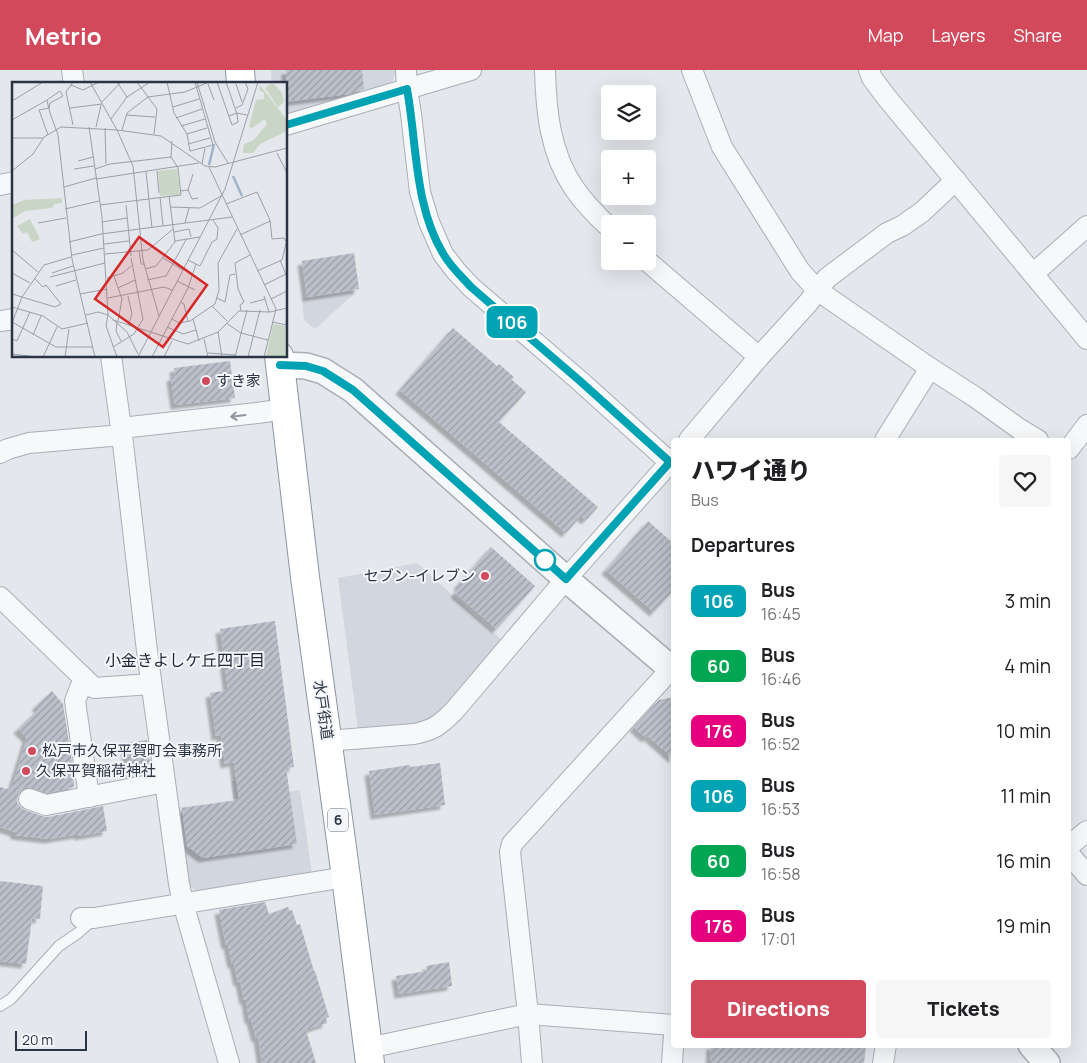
<!DOCTYPE html>
<html lang="en">
<head>
<meta charset="utf-8">
<style>
  body { margin:0; font-family:Manrope,"Noto Sans JP",sans-serif; background:#f6f6f6; color:#202124; height:100vh; display:flex; flex-direction:column; font-size:19px; white-space:nowrap }
  * { box-sizing:border-box; margin:0 }
  p { font-size:16px; color:#757577 }
  .icon { flex:none; width:28px; height:28px; fill:none; stroke:currentColor; stroke-width:2; stroke-linecap:round; stroke-linejoin:round }
  .map { position:relative; flex:1; overflow:hidden }
  .details { position:absolute; left:671px; top:368px; width:400px; height:610px; display:flex; flex-direction:column; background:#fff; border-radius:5px; box-shadow:0 5px 20px #0002 }
  .details>* { flex:none }
  .badge { padding:0 10px; border-radius:8px; font-size:18px; line-height:32px }
  .fabs { position:absolute; left:601px; top:15px; display:grid; gap:10px }
  .fabs a { display:grid; place-items:center; width:55px; height:55px; border-radius:5px; background:#fff; box-shadow:0 5px 20px #0002; font-size:25px }
  .scale { position:absolute; left:15px; bottom:12px; width:72px; box-sizing:border-box; padding-left:5px; border:2px solid #2b3445; border-top:0; font-size:14px; line-height:18px; white-space:nowrap; color:#2b3445; -webkit-text-stroke:4px #f4f6f9; paint-order:stroke }
  .map>.badge { position:absolute; translate:-50% -50%; box-shadow:0 0 0 2px #fff }
  h2 { padding:0 20px; font-size:19px; line-height:45px }
  .round { display:grid; place-items:center; flex:none; width:52px; height:52px; border-radius:5px; background:#f6f6f6 }
  .headline { display:flex; align-items:center; justify-content:space-between; height:85px; padding:0 20px }
  h1 { font-size:24px; font-weight:800; line-height:38px }
  .action { display:flex; gap:10px; margin-top:auto; padding:10px 20px }
  .action a { flex:1; height:58px; border-radius:5px; background:#d1495b; color:#fff; font-size:20px; font-weight:800; line-height:58px; text-align:center }
  .action a+a { background:#f6f6f6; color:#202124 }
  ul { padding:0; list-style:none }
  li { display:flex; align-items:center; gap:15px; height:65px; padding:0 20px }
  li div { flex:1 }
  li b { display:block; font-size:19px }
  li em { font-style:normal }
  li .badge { min-width:55px; font-weight:700; text-align:center }
  header { display:flex; align-items:center; gap:30px; box-sizing:border-box; height:70px; padding:0 25px; background:#d1495b; color:#fff }
  header strong { font-size:24px }
  nav { display:flex; gap:28px; margin-inline-start:auto; font-size:18px }
  .map>svg:first-child { display:block }
  .built { fill:#d2d6de }
  .building { fill:url(#building-hatch); filter:url(#shadow) }
  .lines { fill:none; stroke-linecap:round; stroke-linejoin:round }
  .service-casing { stroke:#a9aeb7; stroke-width:12 }
  .minor-casing { stroke:#a9aeb7; stroke-width:22 }
  .tertiary-casing { stroke:#a9aeb7; stroke-width:28 }
  .trunk-casing { stroke:#8b94a3; stroke-width:30 }
  .service { stroke:#f7f8fa; stroke-width:10 }
  .minor { stroke:#f7f8fa; stroke-width:20 }
  .tertiary { stroke:#f7f8fa; stroke-width:25 }
  .trunk { stroke:#fff; stroke-width:28 }
  .oneway { stroke:#9196a0 }
  .line-casing { stroke:#fff; stroke-width:11 }
  .line { stroke:#00a3b4; stroke-width:8 }
  .poi-dot { fill:#d1495b; stroke:#f4f6f9; stroke-width:2 }
  .stop-dot { fill:#fff; stroke:#00a3b4; stroke-width:2.5 }
  .labels { text-anchor:middle; stroke-width:4; stroke-linejoin:round; paint-order:stroke }
  .shield { fill:#f4f6f9; stroke:#676e7b; stroke-width:1 }
  .shield-label { font-size:14px; font-weight:bold; fill:#2b3445 }
  .poi-label { font-size:15px; fill:#2b3445; stroke:#f4f6f9; text-anchor:start }
  .street-label { font-size:15px; fill:#2b3445; stroke:#f4f6f9 }
  .neighbourhood-label { font-size:16px; fill:#1d2536; stroke:#f4f6f9 }
  .inset-river { fill:none; stroke:#9fb4cc; stroke-width:2.5 }
  .inset-road { fill:none; stroke:#9a9fa9; stroke-width:1 }
  .view { fill:#d62828; fill-opacity:0.15; stroke:#d62828; stroke-width:2.5 }
  .inset-edge { fill:none; stroke:#2b3445; stroke-width:2.5 }
</style>
</head>
<body>
<header>
<strong>Metrio</strong>
<nav><a>Map</a><a>Layers</a><a>Share</a></nav>
</header>
<div class="map">
<svg width="1087" height="993" viewBox="0 0 1087 993">
  <defs>
    <pattern id="building-hatch" width="6" height="6" patternUnits="userSpaceOnUse" patternTransform="scale(1.25)"><rect width="6" height="6" fill="#bbc0ca"/><path d="M-1 1l2-2M0 6l6-6M5 7l2-2" fill="none" stroke="#989da6"/></pattern>
    <filter id="shadow"><feDropShadow dx="-4.5" dy="4.5" stdDeviation="1" flood-color="#0004"/></filter>
  </defs>
  <rect width="100%" height="100%" fill="#e4e7ec"/>
  <!-- built -->
  <g class="built">
    <polygon points="271,0 396,0 392,13 286,45 286,14 272,14"/>
    <polygon points="352,221 354,224 315,259 304,250 302,229"/>
    <polygon points="417,493 504,572 447,638 418,656 358,660 338,508"/>
    <polygon points="287,703 289,722 300,720 312,804 199,821 185,815 175,738 249,728 233,729 231,711"/>
  </g>
  <!-- building -->
  <g class="building">
    <polygon points="286,0 362,0 364,19 349,24 286,32"/>
    <polygon points="354,183 359,219 307,227 302,191"/>
    <polygon points="453,258 497,296 499,294 514,307 512,310 526,322 499,352 598,437 586,450 581,446 566,463 400,320"/>
    <polygon points="230,291 235,328 175,335 171,307 175,306 174,298"/>
    <polygon points="648,451 674,474 674,520 654,542 606,500"/>
    <polygon points="491,477 535,516 497,559 455,523 460,517 458,515"/>
    <polygon points="275,551 294,697 286,698 297,774 203,788 187,776 182,738 239,730 234,692 225,694 221,665 216,666 210,623 228,620 220,559"/>
    <polygon points="52,621 63,634 72,692 74,717 47,723 33,718 26,717 21,720 18,725 17,732 20,737 25,740 42,746 48,747 103,736 107,761 79,766 79,764 49,769 15,765 15,762 0,757 0,717 11,720 27,668 18,659 39,639 36,636"/>
    <polygon points="674,627 674,689 648,666 646,668 634,657 659,630"/>
    <polygon points="147,670 151,700 129,703 125,673"/>
    <polygon points="440,693 445,735 375,745 369,701 410,695 410,697"/>
    <polygon points="0,811 43,816 40,849 32,848 26,894 0,891"/>
    <polygon points="265,832 269,844 288,837 290,841 292,840 297,855 300,854 314,901 315,901 329,947 326,948 327,953 306,960 316,993 262,993 258,967 256,968 251,949 249,949 246,930 244,930 240,911 238,912 234,893 232,894 228,874 226,875 219,840"/>
    <polygon points="449,892 452,916 399,924 396,906 427,901 426,896"/>
    <polygon points="711,975 866,975 864,993 710,993"/>
  </g>
  <g class="lines">
    <defs>
      <polyline id="service" points="0,936 11,929 59,876 78,863 93,850"/>
      <g id="minor">
        <polyline points="72,0 74,14"/>
        <polyline points="406,0 407,19 411,44 420,122 429,152 443,184 456,201 471,217 580,311 674,396"/>
        <path d="M545,0C546,41 550,83 574,118C584,133 597,146 610,158"/>
        <polyline points="692,0 722,77 800,201 817,220 930,298 975,327 1018,358 1038,370"/>
        <polyline points="869,0 872,8 887,28 1087,269"/>
        <polyline points="286,55 471,0"/>
        <polyline points="0,115 14,112"/>
        <polyline points="647,191 759,287"/>
        <polyline points="1033,204 1087,156"/>
        <polyline points="0,251 14,249"/>
        <polyline points="111,286 122,365 147,581 179,814 183,833 229,993"/>
        <polyline points="121,358 257,343 286,339"/>
        <polyline points="689,370 759,287 808,233 827,208 887,163 902,156 922,142 956,110"/>
        <polyline points="885,370 930,298"/>
        <polyline points="1069,379 1087,355"/>
        <polyline points="0,383 8,379 29,373 122,365"/>
        <polyline points="0,527 94,618 151,614"/>
        <polyline points="84,608 75,631 89,727"/>
        <path d="M327,671L414,664C434,660 440,655 454,641L566,509L674,388"/>
        <polyline points="29,729 46,735 165,712"/>
        <polyline points="1069,776 1087,761"/>
        <polyline points="1069,784 1087,805"/>
        <polyline points="81,848 94,848 346,807"/>
        <polyline points="368,978 528,944 674,955"/>
        <polyline points="532,993 528,944 510,782 512,774 671,599"/>
        <polyline points="672,993 674,965"/>
        <polyline points="883,993 886,975"/>
      </g>
      <g id="tertiary">
        <polyline points="280,295 306,296 323,301 353,320 566,509 674,601"/>
        <polyline points="1031,975 1047,993"/>
      </g>
      <g id="trunk">
        <polyline points="240,0 241,14"/>
        <polyline points="279,286 305,507 346,807 370,993"/>
      </g>
    </defs>
    <!-- service casing -->
    <use href="#service" class="service-casing"/>
    <!-- minor casing -->
    <use href="#minor" class="minor-casing"/>
    <!-- tertiary casing -->
    <use href="#tertiary" class="tertiary-casing"/>
    <!-- trunk casing -->
    <use href="#trunk" class="trunk-casing"/>
    <!-- service -->
    <use href="#service" class="service"/>
    <!-- minor -->
    <use href="#minor" class="minor"/>
    <!-- tertiary -->
    <use href="#tertiary" class="tertiary"/>
    <!-- trunk -->
    <use href="#trunk" class="trunk"/>
  </g>
  <!-- one-way arrows -->
  <defs><path id="oneway-shaft" d="M-6 0H5M1.5-3L5.5 0L1.5 3" fill="none" stroke-width="1.6" stroke-linecap="round" stroke-linejoin="round" transform="scale(1.25)"/></defs>
  <use class="oneway" href="#oneway-shaft" transform="translate(238 346) rotate(173)"/>
  <g class="lines">
    <defs>
      <path id="line" d="M280,295L306,296L323,301L353,320L566,509L670,392L580,311L471,217C462,207 451,197 444,185C414,137 417,73 407,19L286,55"/>
    </defs>
    <!-- line casing -->
    <use href="#line" class="line-casing"/>
    <!-- line -->
    <use href="#line" class="line"/>
  </g>
  <!-- markers -->
  <g class="poi-dot">
    <circle cx="206" cy="311" r="5"/>
    <circle cx="485" cy="506" r="5"/>
    <circle cx="32" cy="681" r="5"/>
    <circle cx="26" cy="701" r="5"/>
  </g>
  <circle class="stop-dot" cx="545" cy="490" r="10"/>
  <g class="labels">
    <!-- shield labels -->
    <rect class="shield" x="328" y="738.5" width="20" height="23" rx="4"/>
    <g class="shield-label">
      <text x="338" y="755">6</text>
    </g>
    <!-- poi labels -->
    <g class="poi-label">
      <text x="216" y="316">すき家</text>
      <text x="475" y="511" text-anchor="end">セブン-イレブン</text>
      <text x="42" y="686">松戸市久保平賀町会事務所</text>
      <text x="36" y="706">久保平賀稲荷神社</text>
    </g>
    <!-- street labels -->
    <g class="street-label">
      <text transform="translate(323 640) rotate(82)" y="5">水戸街道</text>
    </g>
    <!-- neighbourhood labels -->
    <g class="neighbourhood-label">
      <text x="185" y="596">小金きよしケ丘四丁目</text>
    </g>
  </g>
  <!-- overview -->
  <g transform="translate(12 12)">
    <rect width="275" height="275" fill="#e4e7ec"/>
    <path d="M165,87L168,113L148,114L146,89ZM261,242L275,244V275H254Z" fill="#c9d6c5"/>
    <path d="M248,3L275,38V49L248,62L241,71H231L232,62L242,58L255,42L253,37L240,46L237,45L244,18L252,17V11L247,8ZM50,116V121L42,122L40,126L13,129L0,137V123L12,118Z" fill="#c9d6c5"/>
    <path d="M258,2H262L270,11L272,20L266,25L253,6Z" fill="#c9d6c5"/>
    <path d="M166,98L167,108L149,109L148,100ZM18,137L28,157L20,160L15,150L11,152L5,144Z" fill="#c9d6c5"/>
    <path class="inset-river" d="M197,83L202,62M221,94L230,114"/>
    <path class="inset-road" d="M61,0L54,10L61,43M78,0L105,48L149,54L193,84L203,85L275,66M105,0L115,15M125,0L136,15M155,0L162,31L175,52L178,69L201,63L183,0M185,0L203,60L216,81M205,0L220,43L226,40L225,32L214,0M196,2L202,18M224,2L230,20M59,3L71,8L87,0M136,15L145,27L142,52M0,19L31,0M90,20L109,0M161,25L187,17M58,26L90,22M224,26L230,23L236,7L233,0M114,33L143,35M217,34L225,31L235,33M164,36L190,27M99,37L115,15L138,0M0,38L35,18M169,44L193,37M77,45L90,135L96,233M84,45L89,23M93,46L94,82M110,48L115,31L136,15L173,10L197,0M175,52L195,46M36,53L27,28L37,26L38,21L51,14L48,9L35,18L36,23L37,26L38,31L46,53L60,177L83,275M0,56H31M176,62L198,56M265,71L275,91M66,79L81,75M190,82L193,66M197,85L264,227L252,275M62,87L82,84M83,87L98,82L159,75M0,89L21,72L32,55L49,45L105,48L121,84L131,178L147,234M145,89L147,111M134,90L140,146M84,97L187,81M52,105L84,96M176,108L181,92M169,109L176,108L180,117L186,116M148,115L151,144M214,122L245,110L258,138L260,157L272,156L275,161M88,123L169,113L166,86L159,75L160,59M114,123L119,174M158,125L188,126L209,114M53,127L87,119M90,140L115,136M26,141L54,136M173,141L177,126M162,150L177,147L179,155M228,153L258,139M163,159L188,155M57,160L89,152L220,135M92,162L117,159M0,168L26,190M127,169L129,182H132M93,172L136,168L161,147M60,173L92,166M151,176L171,188M176,178L188,184L200,160L205,157L206,146L201,138M268,178L275,195M133,187L144,184L163,160L157,114M245,189L270,178L274,161M0,191L18,201M40,191L61,184M102,194L110,217L106,239M38,195L93,181M95,196L111,191L119,184M135,198L154,194L175,156M165,199L183,208M252,203L274,192M44,204L64,198M106,206L123,198M0,212L43,225L49,222L34,203L31,205L22,196M68,212L95,207M252,214L257,230M10,215L32,183L59,175M96,216L152,205L160,208M205,216L213,220L218,193L223,192M259,217L275,209M169,220L172,222L176,240M238,221L253,217M200,224L215,239M0,225L31,234L50,247L76,241M229,229L228,223L232,220L226,207L223,181L238,173M74,233L86,230L96,233L115,250L126,272M96,233L94,244L105,275M160,237L167,241L178,239L203,222L207,208L206,181L225,147M181,237L187,259M101,238L176,262L206,250L227,229L258,230L275,226M0,240L44,265H81M105,240L104,249L109,259M260,240L275,243M0,241L10,215M214,241L229,251L256,258M116,243L120,232L116,214M274,243L275,228M155,245L171,252L184,248M206,250L210,275M21,253L29,234M0,257L5,259L18,230M192,257L196,275M101,265L122,252L131,237L119,176M196,271L223,273M0,272L25,275M31,275L45,245M53,275L57,247M126,275L213,107L246,0M140,275L176,206L184,182M152,275L160,259M223,275L235,228M236,275L248,228"/>
    <path class="view" d="M127,155L195,203L151,265L83,217Z"/>
    <rect width="275" height="275" class="inset-edge"/>
  </g>
</svg>
<div class="fabs">
<a><svg class="icon" aria-label="layers" viewBox="0 0 24 24"><path d="M12 4l9 5-9 5-9-5zM3 14l9 5 9-5"/></svg></a>
<a>+</a>
<a>−</a>
</div>
<div class="scale">20 m</div>
<b class="badge" style="left:512px;top:252px;background:#00a3b4;color:#fff">106</b>
<section class="details">
<div class="headline"><div><h1>ハワイ通り</h1><p>Bus</p></div><a class="round"><svg class="icon" aria-label="heart" viewBox="0 0 24 24"><path d="M12 20l-8-8c-3-5 5-10 8-4 3-6 11-1 8 4z"/></svg></a></div>
<h2>Departures</h2>
<ul>
<li><span class="badge" style="background:#00a3b4;color:#fff">106</span><div><b>Bus</b><p>16:45</p></div><em>3 min</em></li>
<li><span class="badge" style="background:#00a651;color:#fff">60</span><div><b>Bus</b><p>16:46</p></div><em>4 min</em></li>
<li><span class="badge" style="background:#e6007e;color:#fff">176</span><div><b>Bus</b><p>16:52</p></div><em>10 min</em></li>
<li><span class="badge" style="background:#00a3b4;color:#fff">106</span><div><b>Bus</b><p>16:53</p></div><em>11 min</em></li>
<li><span class="badge" style="background:#00a651;color:#fff">60</span><div><b>Bus</b><p>16:58</p></div><em>16 min</em></li>
<li><span class="badge" style="background:#e6007e;color:#fff">176</span><div><b>Bus</b><p>17:01</p></div><em>19 min</em></li>
</ul>
<div class="action"><a>Directions</a><a>Tickets</a></div>
</section>
</div>
</body>
</html>
